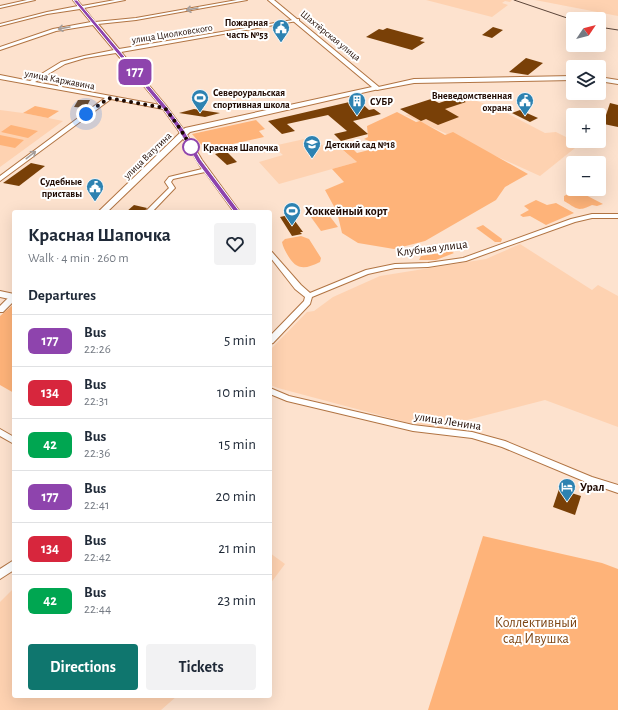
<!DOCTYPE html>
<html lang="en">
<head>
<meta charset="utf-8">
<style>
  body { margin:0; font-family:"Alegreya Sans",sans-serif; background:#f2f2f3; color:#1f2937; height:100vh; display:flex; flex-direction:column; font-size:15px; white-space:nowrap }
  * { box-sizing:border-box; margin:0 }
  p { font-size:13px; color:#747a83 }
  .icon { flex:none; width:22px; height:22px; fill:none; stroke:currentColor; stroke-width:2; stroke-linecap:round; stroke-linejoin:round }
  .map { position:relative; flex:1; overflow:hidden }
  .details { position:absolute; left:12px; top:210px; width:260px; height:488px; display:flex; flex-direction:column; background:#fff; border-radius:4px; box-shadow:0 4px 16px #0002 }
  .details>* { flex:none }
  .badge { padding:0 8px; border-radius:6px; font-size:14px; line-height:26px }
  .needle { width:26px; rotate:55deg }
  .tools { position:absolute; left:566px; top:12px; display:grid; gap:8px }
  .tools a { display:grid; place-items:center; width:40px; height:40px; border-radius:4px; background:#fff; box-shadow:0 4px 16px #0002; font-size:20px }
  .you { position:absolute; width:20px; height:20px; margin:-10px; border:3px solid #fff; border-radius:50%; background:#1a73e8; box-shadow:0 0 0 6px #1a73e833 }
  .map>.badge { position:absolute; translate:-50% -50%; box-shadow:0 0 0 2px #fff }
  h2 { padding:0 16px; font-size:15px; line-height:36px }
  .round { display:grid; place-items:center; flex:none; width:42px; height:42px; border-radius:4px; background:#f2f2f3 }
  .overview { display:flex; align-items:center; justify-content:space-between; height:68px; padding:0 16px }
  h1 { font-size:19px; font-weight:700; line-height:30px }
  .action { display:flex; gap:8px; margin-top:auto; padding:8px 16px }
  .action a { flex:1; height:46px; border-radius:4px; background:#0f766e; color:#fff; font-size:16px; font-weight:700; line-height:46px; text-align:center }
  .action a+a { background:#f2f2f3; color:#1f2937 }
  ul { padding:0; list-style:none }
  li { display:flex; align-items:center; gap:12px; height:52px; padding:0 16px; border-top:1px solid #e0e1e3 }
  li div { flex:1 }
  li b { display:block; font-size:15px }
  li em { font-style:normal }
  li .badge { min-width:44px; font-weight:700; text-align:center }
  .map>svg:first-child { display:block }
  .built { fill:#fed2b1 }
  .green { fill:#feb379 }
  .building { fill:#794007 }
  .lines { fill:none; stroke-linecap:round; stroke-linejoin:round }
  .minor-casing { stroke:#b17443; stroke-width:2 }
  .major-casing { stroke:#b17443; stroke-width:2 }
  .minor { fill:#fff; fill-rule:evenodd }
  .major { fill:#fff; fill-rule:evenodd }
  .rail { stroke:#5b4438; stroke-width:1 }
  .oneway { stroke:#a59d99 }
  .line { fill:#8e44ad; stroke:#fff }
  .walk { stroke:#1f0900; stroke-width:4; stroke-dasharray:0 7.2 }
  .stop-dot { fill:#fff; stroke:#8e44ad; stroke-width:2 }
  .labels { text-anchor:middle; stroke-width:4; stroke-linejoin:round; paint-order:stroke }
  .far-poi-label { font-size:10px; font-weight:bold; fill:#1f0900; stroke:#fff; text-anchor:end }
  .far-street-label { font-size:10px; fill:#1f0900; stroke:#fff }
  .far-stop-label { font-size:10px; font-weight:bold; fill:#1f0900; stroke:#fff; text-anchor:start }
  .poi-label { font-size:12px; font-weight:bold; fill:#1f0900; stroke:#fff; text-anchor:start }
  .street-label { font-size:12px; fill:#1f0900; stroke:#fff }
  .near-park-label { font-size:14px; fill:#7f4715; stroke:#fff }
</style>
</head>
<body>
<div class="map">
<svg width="618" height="710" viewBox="0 0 618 710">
  <rect width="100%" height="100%" fill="#fde2ce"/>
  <!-- built -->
  <g class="built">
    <polygon points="426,0 512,0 510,2 505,1 502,3 508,5 492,17"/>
    <polygon points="535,0 618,0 618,16"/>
    <polygon points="468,98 497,108 545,133 556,132 580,144 540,176 405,115"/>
    <polygon points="0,110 23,113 63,121 0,167"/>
    <polygon points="309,138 315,143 323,145 334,143 357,162 279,184 259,162 283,155 273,146"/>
    <polygon points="520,244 592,290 598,285 618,296 618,427 545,400 467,420 443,428 409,423 278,388 270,385 270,350 307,312 314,311 333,297 380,276 486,259"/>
    <polygon points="270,553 285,564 270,584"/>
    <polygon points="14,588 14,696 177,696 161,710 0,710 0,602"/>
  </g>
  <!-- green -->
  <g class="green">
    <polygon points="35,106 59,111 48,118 23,113"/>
    <polygon points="397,112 416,122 420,121 445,135 453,132 528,174 505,187 496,200 425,241 394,249 358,243 342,233 337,212 325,190 344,182 332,169 357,162 337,145 354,141 351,147 357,153 369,150 373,145 372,142 364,139 368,137 367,126"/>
    <polygon points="256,120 265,129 259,131 264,137 206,150 192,134"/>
    <polygon points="11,125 38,131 28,138 1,132"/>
    <polygon points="0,135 24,140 15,148 0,145"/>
    <path d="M576,190L603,204L597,206L592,205C577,212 578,209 564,201V196Z"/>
    <polygon points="536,200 547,205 556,203 574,213 546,225 530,216 523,217 520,215 529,210 524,206"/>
    <polygon points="325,210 338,227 321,231 308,213"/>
    <polygon points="483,225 502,239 501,242 495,242 476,228"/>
    <path d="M301,236L309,239L321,258L320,262C304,270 296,270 287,254C285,250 283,247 282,242L285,239Z"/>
    <polygon points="443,250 449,250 454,253 436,260 419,260 421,256 434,254"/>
    <polygon points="14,304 14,393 0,385 0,316"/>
    <polygon points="483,536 602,563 618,569 618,710 428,710"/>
  </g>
  <!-- building -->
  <g class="building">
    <polygon points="493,27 503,30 492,38 482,35"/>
    <polygon points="387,28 424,38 420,41 425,42 412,50 366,37 379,29 383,30"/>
    <polygon points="526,58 543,63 528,75 509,72"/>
    <polygon points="457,97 466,102 445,109 459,117 438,125 426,119 421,121 400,109 431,99 439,103"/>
    <polygon points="78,100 90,100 86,108 74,107"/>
    <polygon points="358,100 369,110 374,109 381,114 353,121 368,134 341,141 334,134 347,131 328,115 287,124 295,131 282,134 268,121"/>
    <polygon points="610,103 618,105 618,127 599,123 599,117 605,118"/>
    <polygon points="194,109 220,113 205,117 179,113"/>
    <polygon points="520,110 538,118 530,122 512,113"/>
    <polygon points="226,151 237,162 227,165 215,154"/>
    <polygon points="31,163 45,166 19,186 3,183"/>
    <polygon points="134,205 147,208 144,212 126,212"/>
    <polygon points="289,215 290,217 292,217 303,232 300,232 302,234 292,236 280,217"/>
    <polygon points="559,489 581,496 575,515 553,507"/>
  </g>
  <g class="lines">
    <defs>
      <g id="minor">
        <polygon points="27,0 35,0 0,8 0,6"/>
        <path d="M73,0H77L82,6L115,0H125L84,8L95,22L136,18L237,0H247L136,20L98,24L119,49L299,19V21H297L121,52L167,107L184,130L202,160L240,212H234L205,172L173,179L171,182L175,188L174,189L152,212H145L169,188L165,182L169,177L202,169L178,130L163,109L111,99L0,181V176L105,98L0,79V75L30,81L61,62L84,56L114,50L93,25L56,31L0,50V47L53,29L91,22L80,9L47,14L0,26V24L47,12L78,6ZM116,53L160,105L35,82L65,64L85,58Z"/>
        <polygon points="573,76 573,80 414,83 377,90 374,88 414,79"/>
        <polygon points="599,77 618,80 618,84 599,81"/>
        <polygon points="592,214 618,214 618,218 592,218 575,222 466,261 428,267 395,268 368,274 312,297 310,304 273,343 270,344 270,336 304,301 305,297 295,289 270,257 270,251 272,252 301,285 310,293 366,270 395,264 428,263 463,258 571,219"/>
        <polygon points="11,295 14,295 14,301 3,312 0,312 0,306"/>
        <polygon points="270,388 289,396 413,425 472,432 505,441 592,477 618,485 618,493 586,482 502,447 472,438 413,431 287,401 270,394"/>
        <polygon points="0,429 14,437 14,444 0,436"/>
        <polygon points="14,560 14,570 0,579 0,569"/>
      </g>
      <g id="major">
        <polygon points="268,0 274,0 379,87 379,89 190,132 107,212 98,212 185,128 372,87"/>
        <polygon points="0,291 14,294 14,300 0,297"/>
      </g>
    </defs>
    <!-- minor casing -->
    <use href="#minor" class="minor-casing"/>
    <!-- major casing -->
    <use href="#major" class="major-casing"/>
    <!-- minor -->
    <use href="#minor" class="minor"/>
    <!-- major -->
    <use href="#major" class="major"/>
    <!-- rail -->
    <g class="rail">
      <polyline points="514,0 573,20"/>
      <polyline points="599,27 618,30"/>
    </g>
  </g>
  <!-- one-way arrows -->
  <defs><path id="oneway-shaft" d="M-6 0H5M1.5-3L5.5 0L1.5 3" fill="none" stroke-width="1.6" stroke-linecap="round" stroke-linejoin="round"/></defs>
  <g class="oneway">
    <use href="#oneway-shaft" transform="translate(192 9) rotate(170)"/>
    <use href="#oneway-shaft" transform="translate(64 28) rotate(170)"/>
    <use href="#oneway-shaft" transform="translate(31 155) rotate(-38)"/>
  </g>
  <!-- line -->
  <polygon class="line" points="73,0 77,0 167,107 184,130 201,160 240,212 240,213 235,213 197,162 179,131 163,109"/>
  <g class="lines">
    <!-- walk -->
    <polyline class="walk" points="86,114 109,98 165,108 181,130 191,147"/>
  </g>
  <!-- icons -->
  <defs>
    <symbol id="civic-pin" viewBox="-11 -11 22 30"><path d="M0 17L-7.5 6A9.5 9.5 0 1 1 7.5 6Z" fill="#2d82b1" stroke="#fff"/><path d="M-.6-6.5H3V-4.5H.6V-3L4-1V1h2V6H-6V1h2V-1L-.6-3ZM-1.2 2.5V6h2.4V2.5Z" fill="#fff"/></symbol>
    <symbol id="stadium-pin" viewBox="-11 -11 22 30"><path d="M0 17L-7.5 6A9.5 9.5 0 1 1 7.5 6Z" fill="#2d82b1" stroke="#fff"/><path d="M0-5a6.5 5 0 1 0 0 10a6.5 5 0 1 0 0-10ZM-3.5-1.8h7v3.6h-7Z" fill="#fff"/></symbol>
    <symbol id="building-pin" viewBox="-11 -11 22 30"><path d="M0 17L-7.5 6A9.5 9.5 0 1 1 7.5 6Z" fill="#2d82b1" stroke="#fff"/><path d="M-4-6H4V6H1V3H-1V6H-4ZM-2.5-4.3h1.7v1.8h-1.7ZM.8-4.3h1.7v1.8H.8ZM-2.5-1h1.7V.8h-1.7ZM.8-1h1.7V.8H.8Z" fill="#fff"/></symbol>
    <symbol id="school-pin" viewBox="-11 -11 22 30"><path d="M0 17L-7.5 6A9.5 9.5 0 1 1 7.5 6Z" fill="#2d82b1" stroke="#fff"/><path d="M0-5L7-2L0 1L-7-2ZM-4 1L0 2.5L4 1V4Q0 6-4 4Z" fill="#fff"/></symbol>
    <symbol id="hotel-pin" viewBox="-11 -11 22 30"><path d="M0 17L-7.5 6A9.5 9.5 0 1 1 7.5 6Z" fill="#2d82b1" stroke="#fff"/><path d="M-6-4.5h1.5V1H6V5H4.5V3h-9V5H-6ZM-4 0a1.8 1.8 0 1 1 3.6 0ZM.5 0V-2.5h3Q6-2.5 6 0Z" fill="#fff"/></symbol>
  </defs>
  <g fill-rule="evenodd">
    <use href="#civic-pin" x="271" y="18" width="20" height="27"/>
    <use href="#stadium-pin" x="190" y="88" width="20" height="27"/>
    <use href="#building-pin" x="347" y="91" width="20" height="27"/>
    <use href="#civic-pin" x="515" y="91" width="20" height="27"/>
    <use href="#school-pin" x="302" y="134" width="20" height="27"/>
    <use href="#civic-pin" x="85" y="177" width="20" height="27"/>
    <use href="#stadium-pin" x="282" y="201" width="20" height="27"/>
    <use href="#hotel-pin" x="557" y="477" width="20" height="27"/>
  </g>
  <!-- markers -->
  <circle class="stop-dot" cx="191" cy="147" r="8"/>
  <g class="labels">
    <!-- far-poi labels -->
    <g class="far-poi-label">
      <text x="268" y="26">Пожарная<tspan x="268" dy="12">часть №53</tspan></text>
      <text x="213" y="96" text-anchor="start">Североуральская<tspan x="213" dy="12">спортивная школа</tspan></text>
      <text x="512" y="99">Вневедомственная<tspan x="512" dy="12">охрана</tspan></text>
      <text x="370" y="105" text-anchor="start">СУБР</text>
      <text x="325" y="148" text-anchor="start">Детский сад №18</text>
      <text x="82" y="185">Судебные<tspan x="82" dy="12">приставы</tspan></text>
    </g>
    <!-- far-street labels -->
    <g class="far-street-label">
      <text transform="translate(172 33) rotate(-9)" y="4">улица Циолковского</text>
      <text transform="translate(331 35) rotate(39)" y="4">Шахтёрская улица</text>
      <text transform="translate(60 79) rotate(11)" y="4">улица Каржавина</text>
      <text transform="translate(147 155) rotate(-44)" y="4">улица Ватутина</text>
    </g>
    <!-- far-stop labels -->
    <g class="far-stop-label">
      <text x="203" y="151">Красная Шапочка</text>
    </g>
    <!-- poi labels -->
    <g class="poi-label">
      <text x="305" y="215">Хоккейный корт</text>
      <text x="580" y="491">Урал</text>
    </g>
    <!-- street labels -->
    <g class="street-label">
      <text transform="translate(432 248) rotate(-7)" y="4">Клубная улица</text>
      <text transform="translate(448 421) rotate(9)" y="4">улица Ленина</text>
    </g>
    <!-- near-park labels -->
    <g class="near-park-label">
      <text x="536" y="627">Коллективный<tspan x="536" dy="16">сад Ивушка</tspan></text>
    </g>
  </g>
</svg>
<div class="tools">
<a><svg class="needle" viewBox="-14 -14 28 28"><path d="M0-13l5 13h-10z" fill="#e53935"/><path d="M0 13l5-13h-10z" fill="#747a83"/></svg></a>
<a><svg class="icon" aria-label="layers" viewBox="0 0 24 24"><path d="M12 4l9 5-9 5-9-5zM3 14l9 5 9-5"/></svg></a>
<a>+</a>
<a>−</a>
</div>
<div class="you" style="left:86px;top:114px"></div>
<b class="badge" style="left:135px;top:72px;background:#8e44ad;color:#fff">177</b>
<section class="details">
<div class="overview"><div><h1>Красная Шапочка</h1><p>Walk · 4 min · 260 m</p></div><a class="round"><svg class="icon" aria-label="heart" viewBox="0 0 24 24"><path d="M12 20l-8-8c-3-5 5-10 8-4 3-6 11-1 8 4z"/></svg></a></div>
<h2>Departures</h2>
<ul>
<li><span class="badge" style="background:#8e44ad;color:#fff">177</span><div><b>Bus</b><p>22:26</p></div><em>5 min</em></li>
<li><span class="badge" style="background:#d7263d;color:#fff">134</span><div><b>Bus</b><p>22:31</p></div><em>10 min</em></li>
<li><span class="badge" style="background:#00a651;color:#fff">42</span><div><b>Bus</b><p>22:36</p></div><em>15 min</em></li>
<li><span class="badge" style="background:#8e44ad;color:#fff">177</span><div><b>Bus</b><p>22:41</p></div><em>20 min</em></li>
<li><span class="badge" style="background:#d7263d;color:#fff">134</span><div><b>Bus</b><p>22:42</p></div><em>21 min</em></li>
<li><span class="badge" style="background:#00a651;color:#fff">42</span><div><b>Bus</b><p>22:44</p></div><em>23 min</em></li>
</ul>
<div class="action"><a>Directions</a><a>Tickets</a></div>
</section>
</div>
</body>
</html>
